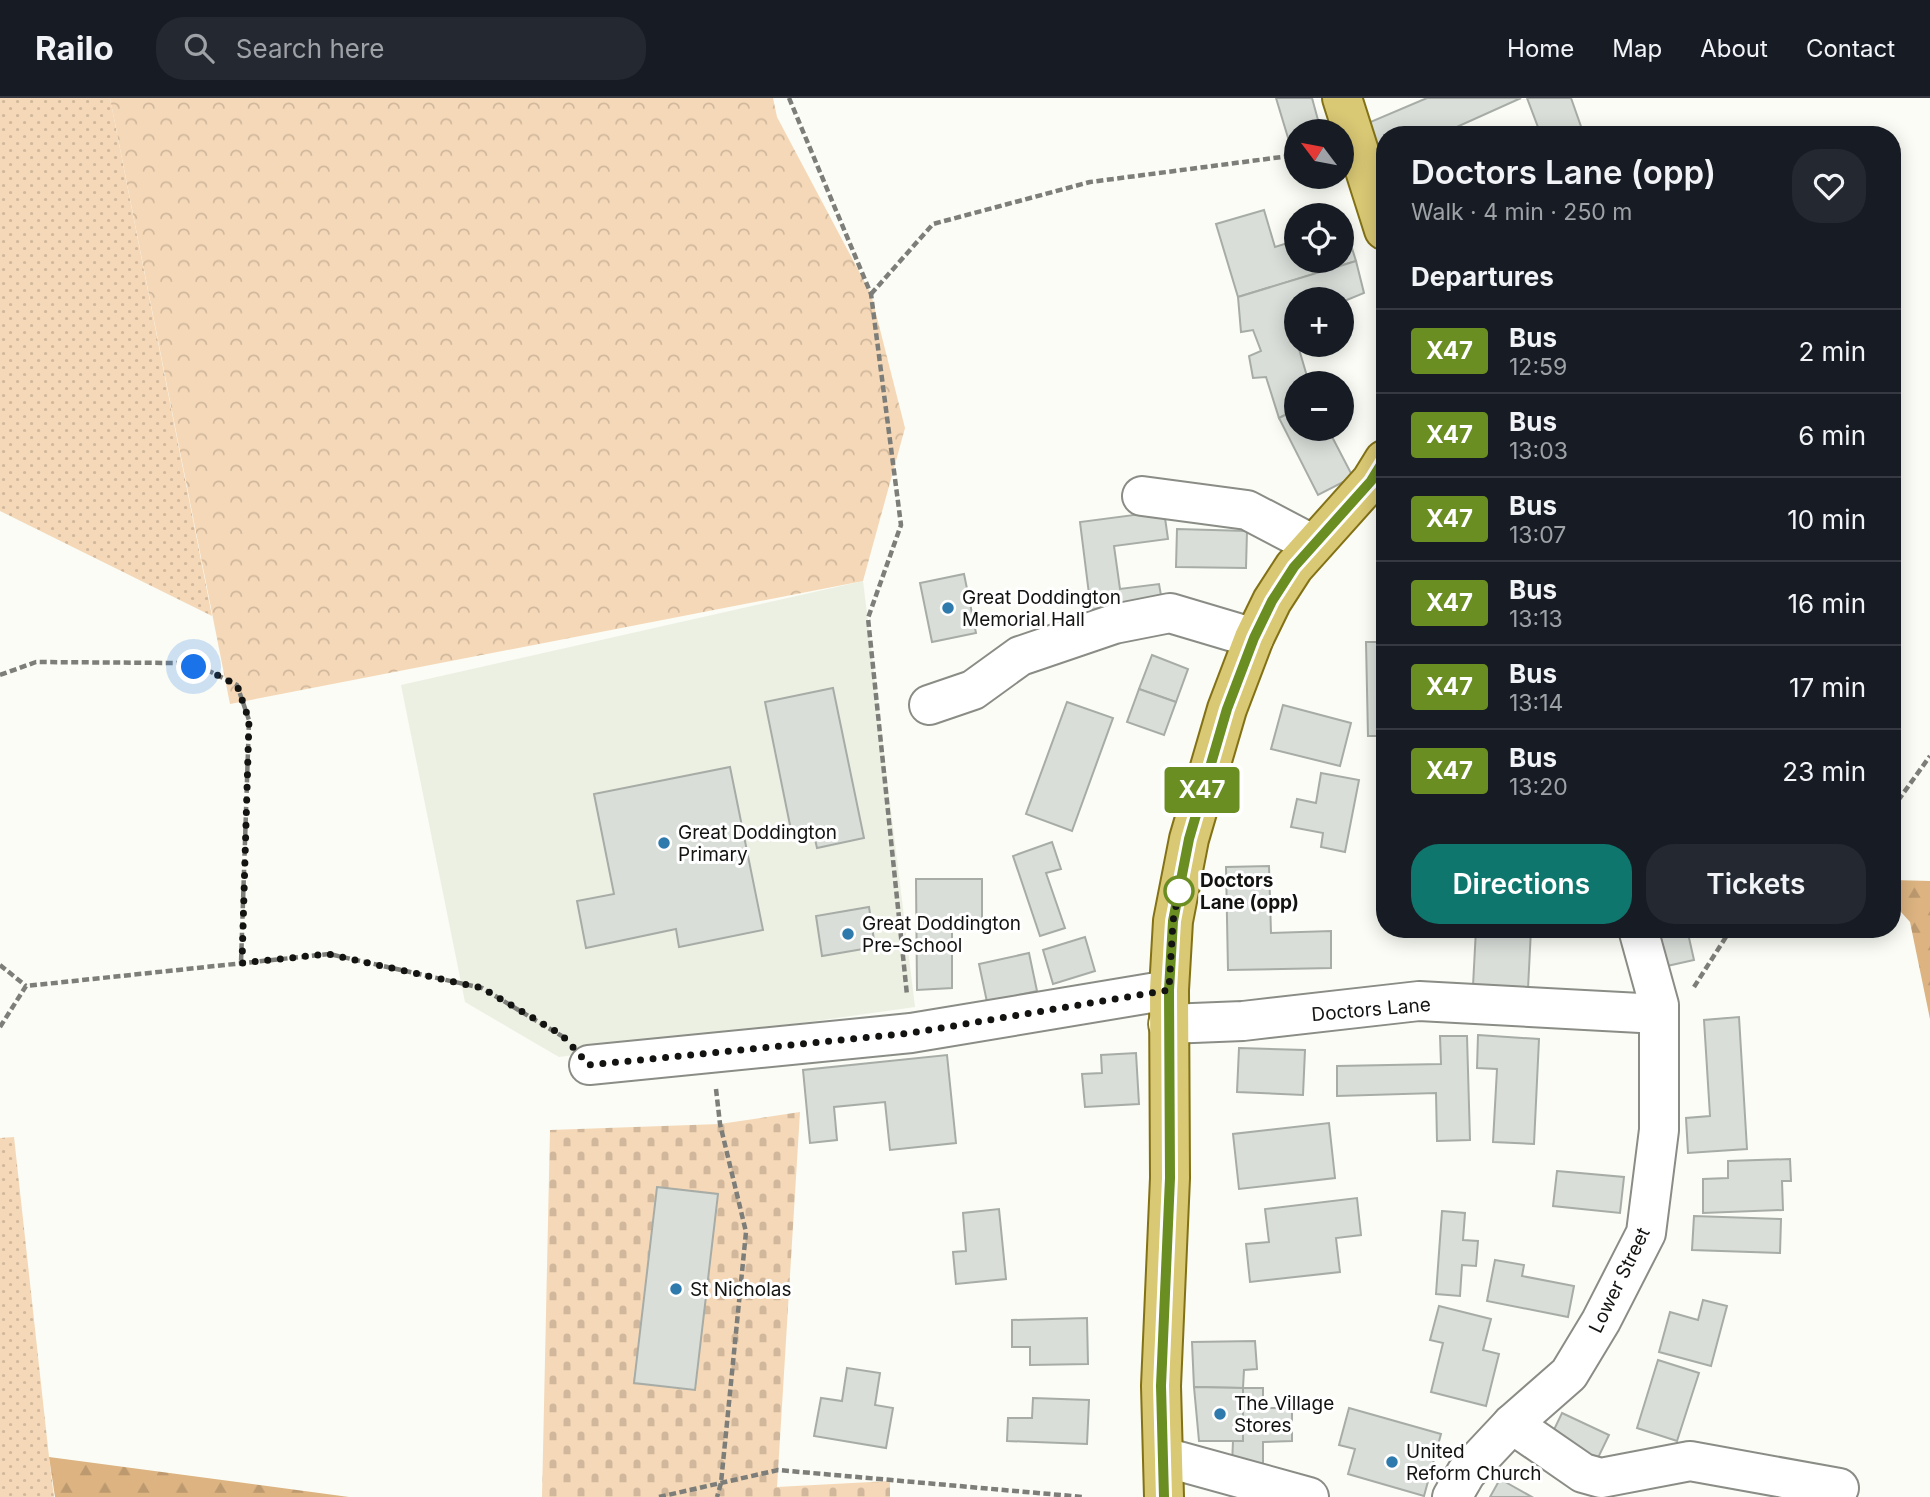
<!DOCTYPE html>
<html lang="en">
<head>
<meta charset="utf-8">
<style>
  body { margin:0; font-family:Inter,sans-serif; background:#242831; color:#f1f3f6; height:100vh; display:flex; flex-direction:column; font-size:26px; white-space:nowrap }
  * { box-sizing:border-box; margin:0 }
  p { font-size:23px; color:#9ea1a6 }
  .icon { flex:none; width:38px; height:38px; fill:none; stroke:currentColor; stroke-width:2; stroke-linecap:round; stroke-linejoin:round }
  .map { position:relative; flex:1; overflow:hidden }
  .drawer { position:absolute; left:1376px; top:28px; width:525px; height:812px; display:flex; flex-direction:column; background:#171b24; border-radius:28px; box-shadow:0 4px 18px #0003 }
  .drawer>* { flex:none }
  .badge { padding:0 14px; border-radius:5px; font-size:24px; line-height:46px }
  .needle { width:46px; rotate:302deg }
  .fabs { position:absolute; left:1284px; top:21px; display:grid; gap:14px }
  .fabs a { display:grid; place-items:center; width:70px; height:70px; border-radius:50%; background:#171b24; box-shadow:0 4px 18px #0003; font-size:35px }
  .you { position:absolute; width:35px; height:35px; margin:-18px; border:5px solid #fff; border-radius:50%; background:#1a73e8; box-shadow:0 0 0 10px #1a73e833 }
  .map>.badge { position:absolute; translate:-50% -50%; box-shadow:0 0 0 4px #fff }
  h2 { padding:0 35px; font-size:26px; line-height:63px }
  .round { display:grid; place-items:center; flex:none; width:74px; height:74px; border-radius:28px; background:#242831 }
  .summary { display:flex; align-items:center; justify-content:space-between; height:119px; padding:0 35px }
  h1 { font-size:33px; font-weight:600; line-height:52px }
  .button { display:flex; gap:14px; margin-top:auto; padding:14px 35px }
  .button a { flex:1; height:80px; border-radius:28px; background:#0f766e; color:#fff; font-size:28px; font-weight:600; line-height:80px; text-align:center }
  .button a+a { background:#242831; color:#f1f3f6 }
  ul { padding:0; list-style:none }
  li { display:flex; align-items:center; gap:21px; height:84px; padding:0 35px; border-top:2px solid #363941 }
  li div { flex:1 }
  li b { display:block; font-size:26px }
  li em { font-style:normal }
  li .badge { min-width:77px; font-weight:700; text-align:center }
  header { display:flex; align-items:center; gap:42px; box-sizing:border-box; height:98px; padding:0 35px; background:#171b24; border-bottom:2px solid #363941 }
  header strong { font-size:33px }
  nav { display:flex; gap:38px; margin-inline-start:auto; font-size:24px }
  .search { width:490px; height:63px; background:#242831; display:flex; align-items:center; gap:18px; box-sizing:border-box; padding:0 24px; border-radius:28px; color:#9ea1a6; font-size:26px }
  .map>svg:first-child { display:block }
  .built { fill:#ecf0e2 }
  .grass { fill:url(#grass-dots) }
  .forest { fill:url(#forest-firs) }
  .cemetery { fill:url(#cemetery-stones) }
  .park { fill:url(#park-crowns) }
  .building { fill:#d9ded9; stroke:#a7aca7; stroke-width:2 }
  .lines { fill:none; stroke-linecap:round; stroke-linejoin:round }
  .minor-casing { stroke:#8a8c86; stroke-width:42 }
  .major-casing { stroke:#837116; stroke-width:42 }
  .path { stroke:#7d7e79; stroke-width:4.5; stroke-dasharray:7 3.5; stroke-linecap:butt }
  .minor { stroke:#fff; stroke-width:38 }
  .major { stroke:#d9c874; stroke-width:38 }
  .line-casing { stroke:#fff; stroke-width:16 }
  .line { stroke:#6b8e23; stroke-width:10 }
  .walk { stroke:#131411; stroke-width:7; stroke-dasharray:0 12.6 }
  .poi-dot { fill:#2f7aad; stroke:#fff; stroke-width:2.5 }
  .stop-dot { fill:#fff; stroke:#6b8e23; stroke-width:3.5 }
  .labels { text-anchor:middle; stroke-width:6; stroke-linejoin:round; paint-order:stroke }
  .poi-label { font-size:19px; fill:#131411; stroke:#fff; text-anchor:start }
  .stop-label { font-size:19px; font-weight:bold; fill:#131411; stroke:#fff; text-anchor:start }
  .street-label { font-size:19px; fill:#131411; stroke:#fff }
</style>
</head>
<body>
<header>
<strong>Railo</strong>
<div class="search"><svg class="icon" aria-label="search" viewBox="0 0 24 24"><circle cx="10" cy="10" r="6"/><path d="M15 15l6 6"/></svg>Search here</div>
<nav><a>Home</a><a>Map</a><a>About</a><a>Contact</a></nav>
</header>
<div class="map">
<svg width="1930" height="1399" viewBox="0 0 1930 1399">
  <defs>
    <pattern id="grass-dots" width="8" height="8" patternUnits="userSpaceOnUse" patternTransform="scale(1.75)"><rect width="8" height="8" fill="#f5d8b7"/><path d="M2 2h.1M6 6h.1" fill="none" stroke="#d1b89c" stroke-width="1.8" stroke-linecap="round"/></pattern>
    <pattern id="forest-firs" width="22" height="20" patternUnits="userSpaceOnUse" patternTransform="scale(1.75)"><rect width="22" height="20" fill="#dcb381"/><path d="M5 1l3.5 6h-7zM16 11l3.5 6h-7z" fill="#bc996e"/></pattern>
    <pattern id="cemetery-stones" width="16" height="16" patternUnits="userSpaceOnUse" patternTransform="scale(1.75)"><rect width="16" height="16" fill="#f5d8b7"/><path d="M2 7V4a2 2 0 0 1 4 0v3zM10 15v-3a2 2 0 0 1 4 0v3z" fill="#d1b89c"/></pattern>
    <pattern id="park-crowns" width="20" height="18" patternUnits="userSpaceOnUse" patternTransform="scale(1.75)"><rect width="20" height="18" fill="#f5d8b7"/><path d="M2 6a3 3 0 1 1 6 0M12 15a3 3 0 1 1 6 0" fill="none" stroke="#d1b89c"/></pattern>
  </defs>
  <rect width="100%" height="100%" fill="#fafcf5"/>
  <!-- built -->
  <polygon class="built" points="863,483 915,909 559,959 465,904 401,587"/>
  <!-- grass -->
  <g class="grass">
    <polygon points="0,0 110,0 212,518 0,413"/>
    <polygon points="14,1039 49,1359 54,1399 0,1399 0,1040"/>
  </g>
  <!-- forest -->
  <g class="forest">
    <polygon points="1892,782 1930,783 1930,921 1910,824 1892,804"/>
    <polygon points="49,1359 349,1399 55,1399"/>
  </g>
  <!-- cemetery -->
  <polygon class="cemetery" points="800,1014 777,1389 890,1383 890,1399 542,1399 550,1032 720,1026"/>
  <!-- park -->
  <polygon class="park" points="110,0 773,0 777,19 871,196 905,330 863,483 230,606"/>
  <!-- building -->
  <g class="building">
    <polygon points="1276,0 1312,0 1321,33 1297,33 1297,40 1289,43"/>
    <polygon points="1427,0 1521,0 1439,37 1384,37 1384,93 1368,25"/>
    <polygon points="1527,0 1571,0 1584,37 1541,37"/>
    <polygon points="1264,112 1275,149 1297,142 1297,163 1342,163 1342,129 1345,128 1356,163 1238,199 1216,126"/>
    <polygon points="1356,163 1364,195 1342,204 1342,201 1297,201 1297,222 1291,224 1309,285 1297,285 1297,311 1279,320 1266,279 1253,280 1249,258 1261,253 1253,232 1241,234 1238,199"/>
    <polygon points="1297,311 1297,331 1328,331 1353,379 1318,397 1279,320"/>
    <polygon points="1164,413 1168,441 1114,448 1120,491 1159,486 1162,503 1091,512 1080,424"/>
    <polygon points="1177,431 1247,433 1246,470 1176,469"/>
    <polygon points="964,476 976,535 932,544 920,485"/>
    <polygon points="1366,544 1384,544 1384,638 1368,638"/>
    <polygon points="1152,557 1188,571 1176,604 1139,591"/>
    <polygon points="833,590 864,740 817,750 812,728 791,732 765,604"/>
    <polygon points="1139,591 1176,604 1164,637 1127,624"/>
    <polygon points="1067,604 1113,620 1072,733 1026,716"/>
    <polygon points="1283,607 1351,625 1340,668 1271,651"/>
    <polygon points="730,669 763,832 679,849 676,831 586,850 577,803 614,796 594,696"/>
    <polygon points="1321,675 1359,682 1345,754 1321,749 1323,735 1291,729 1297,701 1316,705"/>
    <polygon points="1052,744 1061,771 1046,775 1065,830 1040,838 1013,758"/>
    <polygon points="1269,768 1271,835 1331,833 1331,870 1228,872 1226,769"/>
    <polygon points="916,781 982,781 982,823 952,823 952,890 917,892"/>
    <polygon points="869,809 875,849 822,858 816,818"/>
    <polygon points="1476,831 1531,831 1528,891 1473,888"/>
    <polygon points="1659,831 1687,831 1694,862 1667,868"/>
    <polygon points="1085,839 1095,873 1053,886 1043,852"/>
    <polygon points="1029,855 1037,893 987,904 979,866"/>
    <polygon points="1739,919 1747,1051 1688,1055 1686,1020 1710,1018 1704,922"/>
    <polygon points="1478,937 1539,941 1534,1046 1493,1044 1497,971 1477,970"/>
    <polygon points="1440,938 1467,938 1470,1042 1437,1043 1436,995 1337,998 1337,968 1441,966"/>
    <polygon points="1239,950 1305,952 1303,997 1237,994"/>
    <polygon points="1136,955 1139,1006 1085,1009 1082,976 1102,975 1101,957"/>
    <polygon points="947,957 956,1045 890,1052 885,1004 834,1009 837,1042 810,1045 803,972"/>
    <polygon points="1329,1025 1335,1080 1239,1091 1233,1036"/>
    <polygon points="1790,1061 1791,1083 1782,1083 1783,1112 1703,1115 1703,1081 1728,1080 1728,1063"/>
    <polygon points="1557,1073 1624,1079 1620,1115 1553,1108"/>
    <polygon points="657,1089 718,1096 695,1292 634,1285"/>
    <polygon points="1357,1100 1361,1137 1336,1140 1340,1174 1250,1184 1246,1146 1269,1144 1265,1111"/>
    <polygon points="999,1111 1006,1181 956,1186 953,1154 966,1153 963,1115"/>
    <polygon points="1442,1113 1465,1115 1463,1142 1478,1143 1476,1168 1462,1167 1460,1198 1436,1196"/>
    <polygon points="1694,1118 1781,1121 1780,1155 1692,1152"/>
    <polygon points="1495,1162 1524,1167 1522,1178 1574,1188 1568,1219 1487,1203"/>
    <polygon points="1703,1202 1727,1208 1711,1268 1659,1254 1670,1214 1698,1222"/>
    <polygon points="1439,1208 1491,1221 1483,1252 1499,1256 1486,1308 1431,1294 1443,1245 1430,1242"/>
    <polygon points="1087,1220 1088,1266 1030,1267 1030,1249 1012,1249 1012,1222"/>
    <polygon points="1255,1243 1257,1271 1244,1272 1243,1290 1194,1289 1192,1244"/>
    <polygon points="1658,1262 1699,1275 1677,1343 1637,1330"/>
    <polygon points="847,1270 880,1275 875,1307 893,1310 886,1350 814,1338 821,1300 842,1303"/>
    <polygon points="1194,1289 1243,1290 1243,1343 1199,1343"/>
    <polygon points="1243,1290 1263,1290 1263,1310 1292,1310 1292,1343 1263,1344 1263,1366 1232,1367 1233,1343 1243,1343"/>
    <polygon points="1033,1300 1089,1302 1087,1346 1007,1343 1008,1320 1032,1320"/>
    <polygon points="1349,1310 1441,1336 1424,1398 1348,1376 1355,1351 1339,1347"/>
    <polygon points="1562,1315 1609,1337 1596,1364 1549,1342"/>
    <polygon points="1500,1381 1532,1399 1490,1399"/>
  </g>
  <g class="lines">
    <defs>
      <g id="minor">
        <polyline points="1142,398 1247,412 1312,446"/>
        <polyline points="929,607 973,592 1020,558 1114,526 1170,515 1254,540"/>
        <polyline points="1168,926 1243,923 1419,903 1659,916"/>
        <polyline points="589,967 911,935 1169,892"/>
        <polyline points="1512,1326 1583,1375 1601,1380 1690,1363 1839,1390"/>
        <polyline points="1164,1359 1309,1399"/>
        <polyline points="1452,1399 1466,1375 1512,1326 1569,1276 1601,1223 1646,1135 1659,1032 1659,907 1638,831"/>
      </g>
      <g id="major">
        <polyline points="1342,0 1384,132"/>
        <polyline points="1164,1399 1161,1288 1170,1080 1169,892 1173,823 1189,741 1227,611 1254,540 1272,503 1294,469 1371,383 1384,362"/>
      </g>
    </defs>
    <!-- minor casing -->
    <use href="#minor" class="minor-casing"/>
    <!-- major casing -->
    <use href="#major" class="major-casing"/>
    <!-- path -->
    <g class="path">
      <polyline points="789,0 871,196 901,427 868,520 907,897"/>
      <polyline points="871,196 933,126 1090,84 1297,57"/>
      <polyline points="0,577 36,564 179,565 209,573 237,587 249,622 241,865"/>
      <polyline points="1892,711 1930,658"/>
      <polyline points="0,867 26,888"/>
      <polyline points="1694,889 1731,831"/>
      <polyline points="0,929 26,888 329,856 482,890 565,940"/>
      <polyline points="716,991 720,1026 746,1134 721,1385 717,1399"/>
      <polyline points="659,1399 778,1372 1083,1399"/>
    </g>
    <!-- minor -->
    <use href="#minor" class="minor"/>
    <!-- major -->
    <use href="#major" class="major"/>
  </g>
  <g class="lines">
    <defs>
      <polyline id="line" points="1164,1399 1161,1288 1170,1080 1169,892 1173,823 1189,741 1227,611 1254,540 1272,503 1294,469 1371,383 1384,362"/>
    </defs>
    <!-- line casing -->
    <use href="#line" class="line-casing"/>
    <!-- line -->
    <use href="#line" class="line"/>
    <!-- walk -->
    <polyline class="walk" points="194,569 209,573 237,587 249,622 242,865 328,856 482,890 562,937 589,967 911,935 1169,892 1173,823 1179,793"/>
  </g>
  <!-- markers -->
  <g class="poi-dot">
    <circle cx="948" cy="510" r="7"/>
    <circle cx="664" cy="745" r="7"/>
    <circle cx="848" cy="836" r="7"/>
    <circle cx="676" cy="1191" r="7"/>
    <circle cx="1220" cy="1316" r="7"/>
    <circle cx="1392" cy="1364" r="7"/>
  </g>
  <circle class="stop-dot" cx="1179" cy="793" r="14"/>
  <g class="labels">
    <!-- poi labels -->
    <g class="poi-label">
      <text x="962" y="506">Great Doddington<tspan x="962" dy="22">Memorial Hall</tspan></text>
      <text x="678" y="741">Great Doddington<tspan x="678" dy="22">Primary</tspan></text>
      <text x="862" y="832">Great Doddington<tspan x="862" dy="22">Pre-School</tspan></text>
      <text x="690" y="1198">St Nicholas</text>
      <text x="1234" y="1312">The Village<tspan x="1234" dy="22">Stores</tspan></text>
      <text x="1406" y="1360">United<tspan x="1406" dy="22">Reform Church</tspan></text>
    </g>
    <!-- stop labels -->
    <g class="stop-label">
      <text x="1200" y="789">Doctors<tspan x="1200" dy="22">Lane (opp)</tspan></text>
    </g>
    <!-- street labels -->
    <g class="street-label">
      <text transform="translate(1371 911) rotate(-5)" y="7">Doctors Lane</text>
      <text transform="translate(1619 1182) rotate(-64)" y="7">Lower Street</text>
    </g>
  </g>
</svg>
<div class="fabs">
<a><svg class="needle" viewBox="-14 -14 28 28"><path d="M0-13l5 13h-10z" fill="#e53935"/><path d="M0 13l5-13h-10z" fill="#9ea1a6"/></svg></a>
<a><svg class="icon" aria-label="locate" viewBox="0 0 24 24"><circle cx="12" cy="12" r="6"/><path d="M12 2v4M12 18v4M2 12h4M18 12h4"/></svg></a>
<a>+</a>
<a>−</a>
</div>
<div class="you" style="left:194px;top:569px"></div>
<b class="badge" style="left:1202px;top:692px;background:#6b8e23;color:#fff">X47</b>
<section class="drawer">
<div class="summary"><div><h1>Doctors Lane (opp)</h1><p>Walk · 4 min · 250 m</p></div><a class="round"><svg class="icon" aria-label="heart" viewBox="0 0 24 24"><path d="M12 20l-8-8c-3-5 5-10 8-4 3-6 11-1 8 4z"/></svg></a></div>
<h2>Departures</h2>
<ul>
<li><span class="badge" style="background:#6b8e23;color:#fff">X47</span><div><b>Bus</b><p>12:59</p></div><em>2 min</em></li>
<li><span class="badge" style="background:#6b8e23;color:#fff">X47</span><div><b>Bus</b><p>13:03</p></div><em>6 min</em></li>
<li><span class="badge" style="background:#6b8e23;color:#fff">X47</span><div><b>Bus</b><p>13:07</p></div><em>10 min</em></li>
<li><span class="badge" style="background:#6b8e23;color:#fff">X47</span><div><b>Bus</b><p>13:13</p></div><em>16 min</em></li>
<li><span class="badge" style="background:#6b8e23;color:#fff">X47</span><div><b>Bus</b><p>13:14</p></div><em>17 min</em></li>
<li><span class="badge" style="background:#6b8e23;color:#fff">X47</span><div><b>Bus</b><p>13:20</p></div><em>23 min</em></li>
</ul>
<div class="button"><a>Directions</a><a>Tickets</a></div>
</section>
</div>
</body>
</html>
